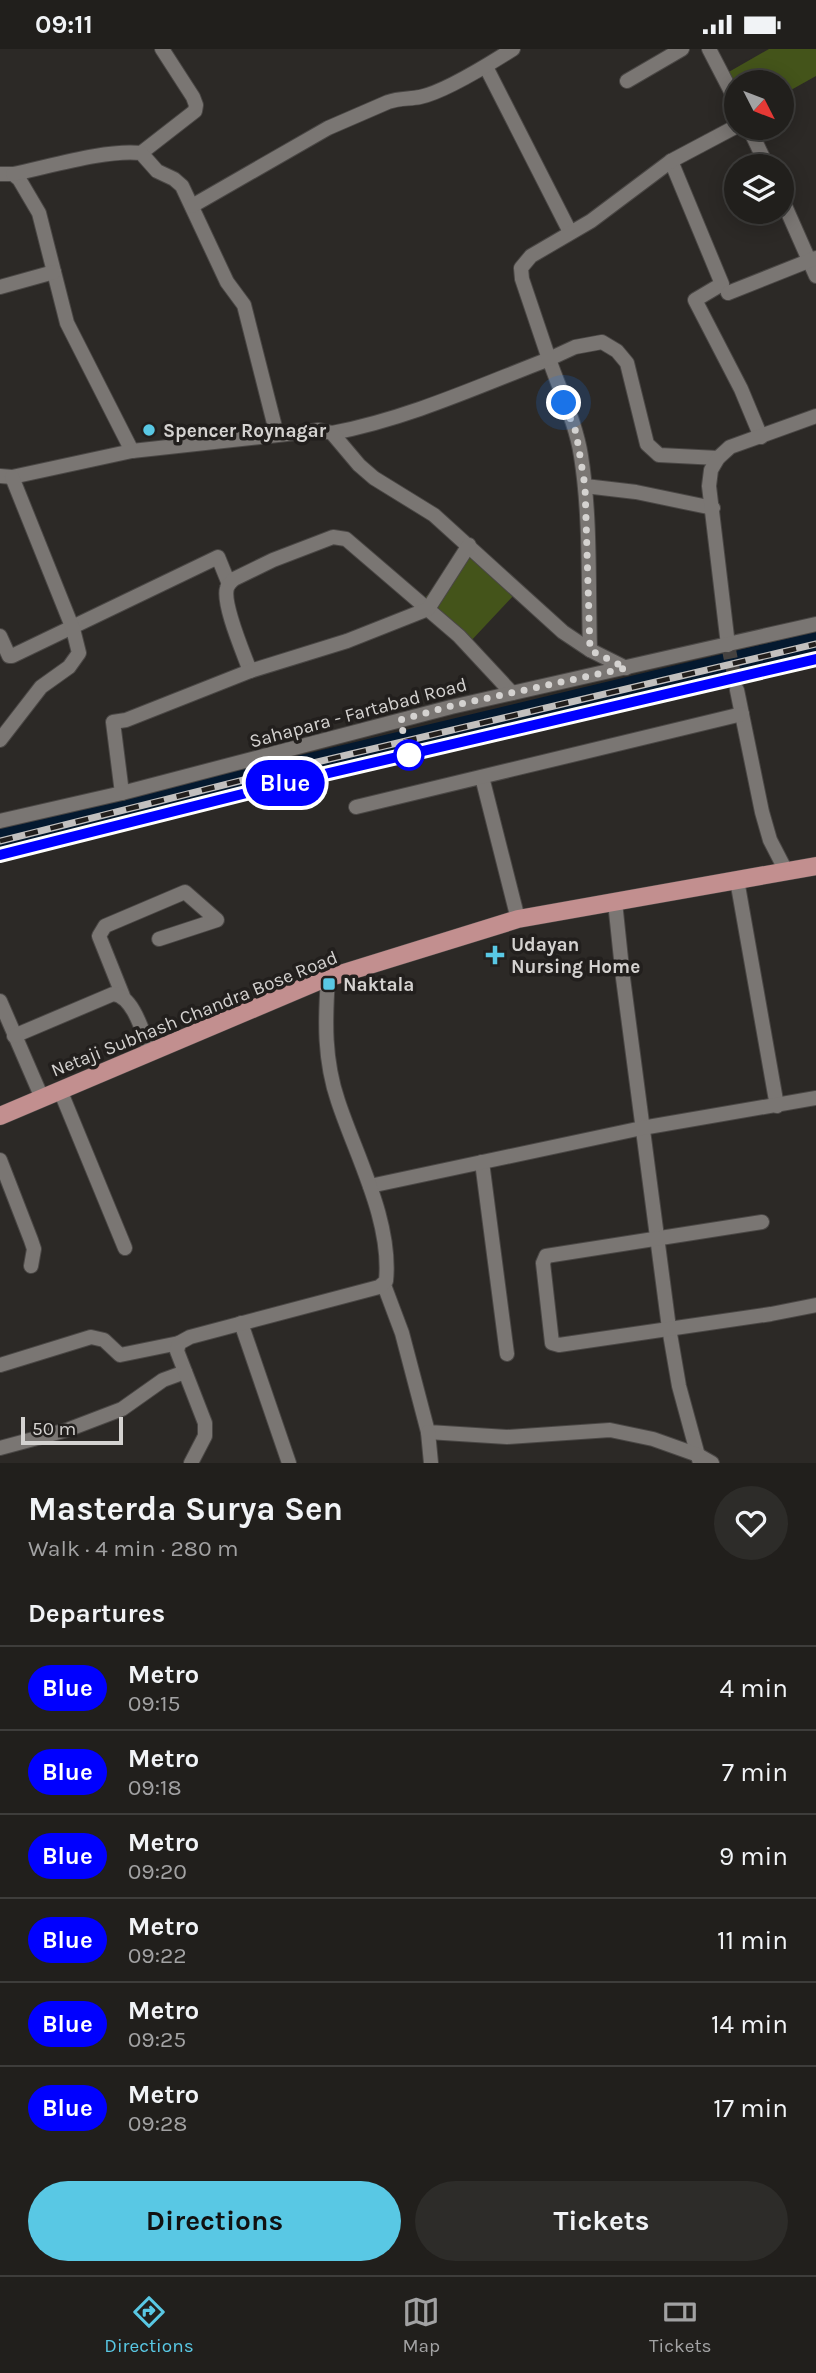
<!DOCTYPE html>
<html lang="en">
<head>
<meta charset="utf-8">
<style>
  body { margin:0; font-family:Karla,sans-serif; background:#2d2c29; color:#f1f3f6; height:100vh; display:flex; flex-direction:column; font-size:26px; white-space:nowrap }
  * { box-sizing:border-box; margin:0 }
  p { font-size:23px; color:#a2a2a3 }
  .icon { flex:none; width:38px; height:38px; fill:none; stroke:currentColor; stroke-width:2; stroke-linecap:round; stroke-linejoin:round }
  .map { position:relative; height:1414px; overflow:hidden }
  .drawer { display:flex; flex-direction:column; background:#211f1c; flex:1 }
  .drawer>* { flex:none }
  .badge { padding:0 14px; border-radius:23px; font-size:24px; line-height:46px }
  .needle { width:46px; rotate:132deg }
  .buttons { position:absolute; left:724px; top:21px; display:grid; gap:14px }
  .buttons a { display:grid; place-items:center; width:70px; height:70px; border-radius:50%; background:#211f1c; box-shadow:0 4px 18px #0003,0 0 0 2px #3e3d3b; font-size:35px }
  .scale { position:absolute; left:21px; bottom:18px; width:102px; box-sizing:border-box; padding-left:7px; border:4px solid #d4d2d0; border-top:0; font-size:19px; line-height:24px; white-space:nowrap; color:#d4d2d0; -webkit-text-stroke:5px #221f1d; paint-order:stroke }
  .you { position:absolute; width:35px; height:35px; margin:-18px; border:5px solid #fff; border-radius:50%; background:#1a73e8; box-shadow:0 0 0 10px #1a73e833 }
  .map>.badge { position:absolute; translate:-50% -50%; box-shadow:0 0 0 4px #fff }
  h2 { padding:0 28px; font-size:26px; line-height:63px }
  .round { display:grid; place-items:center; flex:none; width:74px; height:74px; border-radius:37px; background:#2d2c29 }
  .headline { display:flex; align-items:center; justify-content:space-between; height:119px; padding:0 28px }
  h1 { font-size:33px; font-weight:700; line-height:52px }
  .button { display:flex; gap:14px; margin-top:auto; padding:14px 28px }
  .button a { flex:1; height:80px; border-radius:42px; background:#59c8e4; color:#111; font-size:28px; font-weight:700; line-height:80px; text-align:center }
  .button a+a { background:#2d2c29; color:#f1f3f6 }
  ul { padding:0; list-style:none }
  li { display:flex; align-items:center; gap:21px; height:84px; padding:0 28px; border-top:2px solid #3e3d3b }
  li div { flex:1 }
  li b { display:block; font-size:26px }
  li em { font-style:normal }
  li .badge { min-width:77px; font-weight:700; text-align:center }
  .status { display:flex; justify-content:space-between; align-items:center; height:49px; padding:0 35px; background:#211f1c; direction:ltr }
  .status svg { height:19px; fill:currentColor }
  .tabs { display:flex; justify-content:space-around; align-items:center; height:98px; border-top:2px solid #3e3d3b; background:#211f1c; font-size:19px; color:#a2a2a3 }
  .tabs a { display:grid; justify-items:center; gap:4px }
  .tabs .current { color:#59c8e4 }
  .map>svg:first-child { display:block }
  .green { fill:#44541a }
  .lines { fill:none; stroke-linecap:round; stroke-linejoin:round }
  .river { stroke:#04192f; stroke-width:24 }
  .street-tunnel { stroke:#454240; stroke-width:14; stroke-dasharray:14 7; stroke-linecap:butt }
  .street-casing { stroke:#4a4745; stroke-width:16 }
  .primary-casing { stroke:#4a4745; stroke-width:19 }
  .street { stroke:#7a7673; stroke-width:14 }
  .primary { stroke:#c28f8f; stroke-width:18 }
  .rail-casing { stroke:#c2c0be; stroke-width:7 }
  .rail { stroke:#221f1d; stroke-width:4.5; stroke-dasharray:13; stroke-linecap:butt }
  .line-casing { stroke:#fff; stroke-width:16 }
  .line { stroke:#00f; stroke-width:10 }
  .walk { stroke:#d4d2d0; stroke-width:7; stroke-dasharray:0 12.6 }
  .poi-dot { fill:#59c8e4; stroke:#221f1d; stroke-width:2.5 }
  .stop-dot { fill:#fff; stroke:#00f; stroke-width:3.5 }
  .labels { text-anchor:middle; stroke-width:7; stroke-linejoin:round; paint-order:stroke }
  .poi-label { font-size:19px; font-weight:bold; fill:#d4d2d0; stroke:#221f1d; text-anchor:start }
  .street-label { font-size:19px; fill:#d4d2d0; stroke:#221f1d }
</style>
</head>
<body>
<div class="status"><b>09:11</b><svg viewBox="0 0 49 12"><path d="M0 12V9h3v3zM5 12V6h3v6zM10 12V3h3v9zM15 12V0h3v12zM26 1h20v11H26zM47 4h2v5h-2z"/></svg></div>
<div class="map">
<svg width="816" height="1414" viewBox="0 0 816 1414">
  <rect width="100%" height="100%" fill="#2c2926"/>
  <!-- green -->
  <g class="green">
    <polygon points="769,0 816,0 816,27 782,46 782,33 737,33 737,44 727,24"/>
    <polygon points="468,500 515,545 469,594 423,551"/>
  </g>
  <g class="lines">
    <!-- river -->
    <polyline class="river" points="0,787 101,762 223,737 816,595"/>
    <!-- street-tunnel -->
    <polyline class="street-tunnel" points="728,596 737,641"/>
    <defs>
      <g id="street">
        <polyline points="709,0 737,54"/>
        <polyline points="486,18 570,183"/>
        <polyline points="627,32 682,0"/>
        <polyline points="749,79 767,117"/>
        <polyline points="141,104 195,62 196,56 193,48 162,0"/>
        <polyline points="671,112 722,235 695,251 741,340 761,388"/>
        <polyline points="0,125 13,125 19,130 39,164 67,274 132,402"/>
        <path d="M13,125C48,118 106,100 141,104L157,122L174,130L182,137L227,233L244,256L277,386"/>
        <polyline points="782,150 816,227"/>
        <path d="M192,157L328,79L388,53C399,49 409,50 420,48C445,43 491,14 513,0"/>
        <polyline points="0,238 54,223"/>
        <polyline points="728,244 816,209"/>
        <path d="M332,384C407,370 479,337 549,310C560,342 576,374 581,407C591,470 588,538 590,601"/>
        <polyline points="718,409 659,406 647,395 627,314 617,302 602,293 575,298 549,310 522,230 521,219 531,207 591,172 671,112 737,77"/>
        <polyline points="0,427 12,428 132,402 305,383 319,381 332,384 359,416 374,429 434,466 563,583 590,601 626,619"/>
        <polyline points="585,437 636,443 713,459"/>
        <polyline points="0,587 9,607 12,607 218,508 229,535"/>
        <polyline points="728,596 709,437 711,421 718,409 730,398 816,367"/>
        <path d="M250,622C244,605 222,555 227,539C228,535 231,533 234,530L273,511L333,488L346,490L459,587L512,644"/>
        <polyline points="737,641 762,763 770,791 786,822"/>
        <polyline points="0,691 41,638 69,618 79,604 73,580 12,428"/>
        <polyline points="482,728 518,870"/>
        <polyline points="122,744 113,673 126,671 250,622 347,592 428,560 469,496"/>
        <polyline points="356,758 742,665"/>
        <polyline points="0,772 122,744 451,658 816,575"/>
        <polyline points="737,831 777,1057"/>
        <polyline points="615,853 623,929 669,1279 679,1337 700,1414"/>
        <polyline points="123,947 99,887 105,877 185,843 217,871 159,890"/>
        <polyline points="0,952 42,1049"/>
        <path d="M14,987L113,945C134,947 143,985 150,1002"/>
        <polyline points="60,1041 125,1199"/>
        <polyline points="0,1111 31,1191 34,1200 31,1217"/>
        <polyline points="482,1113 507,1305"/>
        <polyline points="370,1137 642,1079 816,1049"/>
        <polyline points="762,1173 546,1207 543,1214 552,1294 559,1296 771,1265 816,1256"/>
        <polyline points="384,1236 402,1284 428,1383 507,1388 610,1381 653,1390 698,1406 712,1414"/>
        <polyline points="241,1274 289,1414"/>
        <polyline points="0,1316 91,1288 104,1291 120,1306 179,1294"/>
        <polyline points="428,1383 431,1414"/>
        <polyline points="0,1399 67,1381 122,1360 163,1331 185,1323"/>
        <path d="M191,1414L205,1387V1374L177,1302L179,1294L190,1288L379,1238L386,1232C392,1172 356,1107 338,1052C324,1011 325,972 328,929"/>
      </g>
      <polyline id="primary" points="0,1067 321,931 518,870 816,817"/>
    </defs>
    <!-- street casing -->
    <use href="#street" class="street-casing"/>
    <!-- primary casing -->
    <use href="#primary" class="primary-casing"/>
    <!-- street -->
    <use href="#street" class="street"/>
    <!-- primary -->
    <use href="#primary" class="primary"/>
    <defs>
      <g id="rail">
        <polyline points="0,792 279,722 816,595"/>
        <polyline points="0,806 282,735 816,610"/>
      </g>
    </defs>
    <!-- rail casing -->
    <use href="#rail" class="rail-casing"/>
    <!-- rail -->
    <use href="#rail" class="rail"/>
  </g>
  <g class="lines">
    <defs>
      <polyline id="line" points="0,806 282,735 816,610"/>
    </defs>
    <!-- line casing -->
    <use href="#line" class="line-casing"/>
    <!-- line -->
    <use href="#line" class="line"/>
    <!-- walk -->
    <polyline class="walk" points="409,706 400,671 451,657 626,619 590,601 585,437 576,383 564,354"/>
  </g>
  <!-- markers -->
  <g class="poi-dot">
    <circle cx="149" cy="381" r="7"/>
    <path d="M491.5 895.5h7v7h7v7h-7v7h-7v-7h-7v-7h7z"/>
    <rect x="322" y="928" width="14" height="14" rx="3.5"/>
  </g>
  <circle class="stop-dot" cx="409" cy="706" r="14"/>
  <g class="labels">
    <!-- poi labels -->
    <g class="poi-label">
      <text x="163" y="388">Spencer Roynagar</text>
      <text x="511" y="902">Udayan<tspan x="511" dy="22">Nursing Home</tspan></text>
      <text x="343" y="942">Naktala</text>
    </g>
    <!-- street labels -->
    <g class="street-label">
      <text transform="translate(358 663) rotate(-15)" y="7">Sahapara - Fartabad Road</text>
      <text transform="translate(194 964) rotate(-22)" y="7">Netaji Subhash Chandra Bose Road</text>
    </g>
  </g>
</svg>
<div class="buttons">
<a><svg class="needle" viewBox="-14 -14 28 28"><path d="M0-13l5 13h-10z" fill="#e53935"/><path d="M0 13l5-13h-10z" fill="#a2a2a3"/></svg></a>
<a><svg class="icon" aria-label="layers" viewBox="0 0 24 24"><path d="M12 4l9 5-9 5-9-5zM3 14l9 5 9-5"/></svg></a>
</div>
<div class="scale">50 m</div>
<div class="you" style="left:564px;top:354px"></div>
<b class="badge" style="left:285px;top:734px;background:#00f;color:#fff">Blue</b>
</div>
<section class="drawer">
<div class="headline"><div><h1>Masterda Surya Sen</h1><p>Walk · 4 min · 280 m</p></div><a class="round"><svg class="icon" aria-label="heart" viewBox="0 0 24 24"><path d="M12 20l-8-8c-3-5 5-10 8-4 3-6 11-1 8 4z"/></svg></a></div>
<h2>Departures</h2>
<ul>
<li><span class="badge" style="background:#00f;color:#fff">Blue</span><div><b>Metro</b><p>09:15</p></div><em>4 min</em></li>
<li><span class="badge" style="background:#00f;color:#fff">Blue</span><div><b>Metro</b><p>09:18</p></div><em>7 min</em></li>
<li><span class="badge" style="background:#00f;color:#fff">Blue</span><div><b>Metro</b><p>09:20</p></div><em>9 min</em></li>
<li><span class="badge" style="background:#00f;color:#fff">Blue</span><div><b>Metro</b><p>09:22</p></div><em>11 min</em></li>
<li><span class="badge" style="background:#00f;color:#fff">Blue</span><div><b>Metro</b><p>09:25</p></div><em>14 min</em></li>
<li><span class="badge" style="background:#00f;color:#fff">Blue</span><div><b>Metro</b><p>09:28</p></div><em>17 min</em></li>
</ul>
<div class="button"><a>Directions</a><a>Tickets</a></div>
</section>
<nav class="tabs">
<a class="current"><svg class="icon" aria-label="directions" viewBox="0 0 24 24"><path d="M12 3l9 9-9 9-9-9zM9 14v-3h6M13 9l2 2-2 2"/></svg>Directions</a>
<a><svg class="icon" aria-label="map" viewBox="0 0 24 24"><path d="M3 6l6-2 6 2 6-2v14l-6 2-6-2-6 2zM9 4v14M15 6v14"/></svg>Map</a>
<a><svg class="icon" aria-label="tickets" viewBox="0 0 24 24"><path d="M3 7h18v10H3zM15 7v10"/></svg>Tickets</a>
</nav>
</body>
</html>
